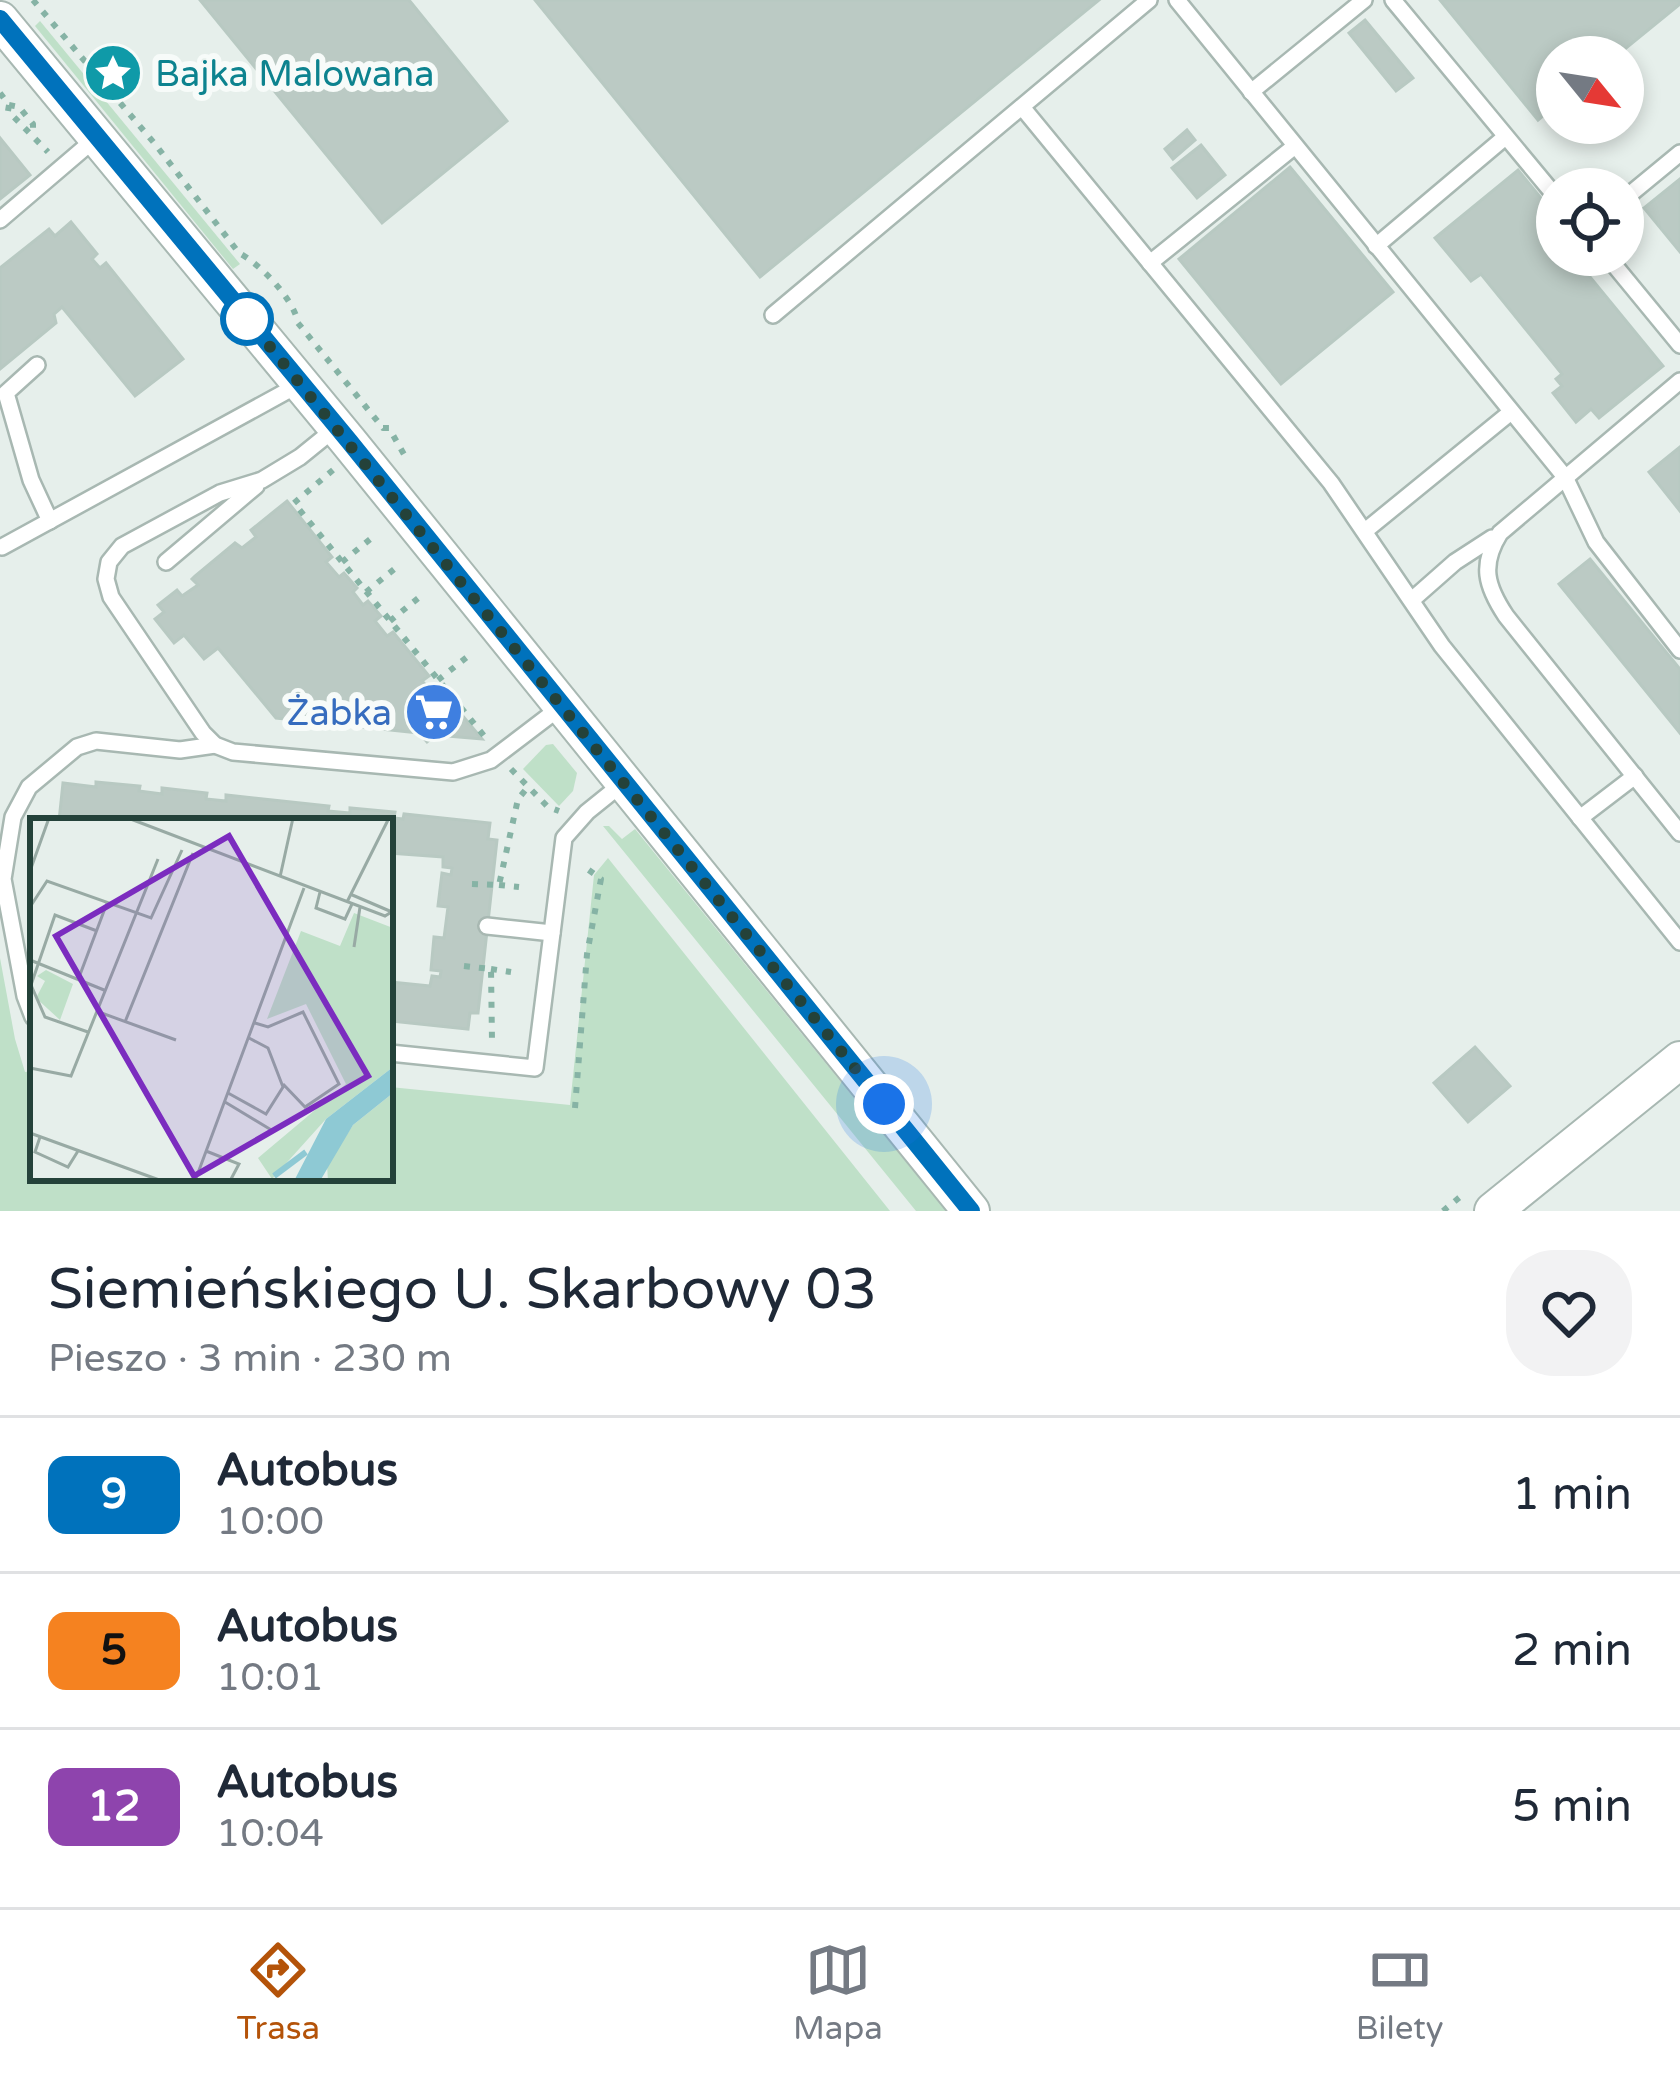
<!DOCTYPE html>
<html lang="pl">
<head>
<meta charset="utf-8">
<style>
  body { margin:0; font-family:"Varela Round",sans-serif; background:#f2f2f3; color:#1f2937; height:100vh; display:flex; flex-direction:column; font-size:45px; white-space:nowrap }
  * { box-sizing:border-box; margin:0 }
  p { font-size:39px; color:#747a83 }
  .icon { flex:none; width:66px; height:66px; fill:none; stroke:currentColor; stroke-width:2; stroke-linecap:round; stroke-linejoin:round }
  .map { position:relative; height:1211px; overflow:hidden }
  .drawer { display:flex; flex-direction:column; background:#fff; flex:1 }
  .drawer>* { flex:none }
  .badge { padding:0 24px; border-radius:18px; font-size:42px; line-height:78px }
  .needle { width:78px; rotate:120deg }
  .tools { position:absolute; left:1536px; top:36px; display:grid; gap:24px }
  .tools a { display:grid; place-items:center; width:108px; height:108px; border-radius:50%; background:#fff; box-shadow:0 6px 18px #0003; font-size:60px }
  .you { position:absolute; width:60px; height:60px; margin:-30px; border:9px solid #fff; border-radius:50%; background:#1a73e8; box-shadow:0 0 0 18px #1a73e833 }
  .map>.badge { position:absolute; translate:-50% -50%; box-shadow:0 0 0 6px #fff }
  .round { display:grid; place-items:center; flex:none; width:126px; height:126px; border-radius:48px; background:#f2f2f3 }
  .summary { display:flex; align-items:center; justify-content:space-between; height:204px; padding:0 48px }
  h1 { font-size:57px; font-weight:600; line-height:90px }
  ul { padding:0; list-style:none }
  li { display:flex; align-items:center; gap:36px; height:156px; padding:0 48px; border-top:3px solid #e0e1e3 }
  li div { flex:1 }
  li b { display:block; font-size:45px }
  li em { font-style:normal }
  li .badge { min-width:132px; font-weight:700; text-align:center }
  .menu { display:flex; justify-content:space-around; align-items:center; height:168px; border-top:3px solid #e0e1e3; background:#fff; font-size:33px; color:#747a83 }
  .menu a { display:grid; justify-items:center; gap:6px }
  .menu .on { color:#b45309 }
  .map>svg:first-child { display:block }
  .green { fill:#bfe0c8 }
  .building { fill:#bbcac4; stroke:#b8c9c2; stroke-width:3 }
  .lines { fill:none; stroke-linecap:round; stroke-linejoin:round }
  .service-casing { stroke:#a8b8b2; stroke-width:20 }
  .tertiary-casing { stroke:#a8b8b2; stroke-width:40 }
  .path { stroke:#86b3a5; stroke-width:6; stroke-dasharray:6 9; stroke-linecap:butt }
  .service { stroke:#fff; stroke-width:15 }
  .tertiary { stroke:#fff; stroke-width:36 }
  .line-casing { stroke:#fff; stroke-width:27 }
  .line { stroke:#0072bc; stroke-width:18 }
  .walk { stroke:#24423a; stroke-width:12; stroke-dasharray:0 21.6 }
  .stop-dot { fill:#fff; stroke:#0072bc; stroke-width:6 }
  .labels { text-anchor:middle; stroke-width:12; stroke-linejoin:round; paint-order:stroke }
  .culture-label { font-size:36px; fill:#0d838f; stroke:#f7fbf9; text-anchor:start }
  .shop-label { font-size:36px; fill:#366cbe; stroke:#f7fbf9; text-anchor:end }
  .inset-river { fill:none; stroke:#8ec9d4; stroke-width:6 }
  .inset-road { fill:none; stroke:#98aaa4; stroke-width:3 }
  .view { fill:#7b2cbf; fill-opacity:0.15; stroke:#7b2cbf; stroke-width:6 }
  .inset-edge { fill:none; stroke:#24423a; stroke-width:6 }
</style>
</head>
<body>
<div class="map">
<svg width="1680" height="1211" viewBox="0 0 1680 1211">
  <rect width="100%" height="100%" fill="#e6efeb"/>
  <!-- green -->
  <g class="green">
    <polygon points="40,21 240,264 233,269 35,26"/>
    <polygon points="553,744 577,773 573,791 559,806 523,769 546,745"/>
    <polygon points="603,826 609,826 622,839 635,829 946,1211 916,1211"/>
    <polygon points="608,858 890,1211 0,1211 0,958 15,1039 25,1072 33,1071 33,1178 390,1178 390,1087 570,1105 594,875"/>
  </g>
  <!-- building -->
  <g class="building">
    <polygon points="200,0 409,0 507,121 382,223"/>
    <polygon points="535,0 1099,0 760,277"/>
    <polygon points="1440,0 1680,0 1680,4 1615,57 1557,57 1557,104 1538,120"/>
    <polygon points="1365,20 1413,78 1396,91 1349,33"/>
    <polygon points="1187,130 1195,140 1173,159 1165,149"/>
    <polygon points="0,138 30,175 0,199"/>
    <polygon points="1201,145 1225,175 1197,198 1172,168"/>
    <polygon points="1290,167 1393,292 1281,384 1179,259"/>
    <polygon points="1518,170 1554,214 1545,221 1557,236 1557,255 1572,255 1663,366 1599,418 1591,409 1576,422 1553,393 1562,386 1556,379 1562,374 1481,274 1471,281 1435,238"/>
    <polygon points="1680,179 1680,252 1644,208"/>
    <polygon points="71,222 97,254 92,259 100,268 106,263 183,359 135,396 62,307 54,314 56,323 0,369 0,268 49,229 55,236"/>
    <polygon points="1680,447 1680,511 1649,472"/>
    <polygon points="287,501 332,557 326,562 339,577 344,573 357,588 353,592 363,605 368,601 381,616 375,621 387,636 393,632 429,676 422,681 436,696 442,691 482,739 435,735 427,742 419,733 276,718 218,648 204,659 184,635 174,643 155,619 164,612 158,605 177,590 182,596 198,585 192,579 195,576 235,543 242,548 256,537 251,530"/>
    <polygon points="1590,559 1680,669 1680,733 1559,584"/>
    <polygon points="96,782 140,786 139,791 162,794 162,788 207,793 206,799 226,801 226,795 329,806 328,811 350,813 350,808 395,812 394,818 403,819 404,814 490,823 488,839 497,840 478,1013 470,1013 468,1029 390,1021 390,982 430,986 432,976 440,977 441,971 431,970 434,937 444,938 448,907 438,906 442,873 451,875 452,868 443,867 443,857 390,853 390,821 59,821 63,783 96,787"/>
    <polygon points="1475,1047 1510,1086 1468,1122 1434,1083"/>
  </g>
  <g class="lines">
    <defs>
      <g id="service">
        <polyline points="1177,0 1565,477 1596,542 1680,650"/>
        <polyline points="1393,0 1557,198"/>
        <polyline points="1251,92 1364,0"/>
        <polyline points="1022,107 1331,483 1442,646 1680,942"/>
        <polyline points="1623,200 1680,153"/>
        <polyline points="0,220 96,138"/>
        <polyline points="1376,246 1504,138"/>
        <polyline points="1606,255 1680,345"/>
        <polyline points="1150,263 1295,146"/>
        <polyline points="773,315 1149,0"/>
        <polyline points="37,365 6,393 31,480 50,521"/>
        <path d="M1680,381L1500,533C1480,565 1486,586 1506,616L1680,833"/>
        <polyline points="337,427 300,457 262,480 220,493 122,546 109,562 106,579 111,597 203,733 215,745 233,752 453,772 491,760 562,706"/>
        <polyline points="1365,531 1511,412"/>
        <polyline points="2,547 298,385"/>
        <polyline points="166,562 256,486"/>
        <polyline points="1413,599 1455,562 1492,538"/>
        <polyline points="1580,818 1635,776"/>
        <polyline points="487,926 552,933"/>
        <polyline points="33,1017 25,996 3,879 13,817 29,787 77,747 96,741 180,750 215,745"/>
        <polyline points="390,1053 535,1068 564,838 587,812 623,783"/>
      </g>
      <g id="tertiary">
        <polyline points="0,20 348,441 971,1211"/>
        <polyline points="1493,1211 1680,1060"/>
      </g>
    </defs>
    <!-- service casing -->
    <use href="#service" class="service-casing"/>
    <!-- tertiary casing -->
    <use href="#tertiary" class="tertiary-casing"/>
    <!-- path -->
    <g class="path">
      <path d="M33,0L155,144L239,253C260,264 294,299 298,323L383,428H389L406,458"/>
      <polyline points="0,93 9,105 8,111 48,152"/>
      <polyline points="9,105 19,107 33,124 33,134"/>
      <polyline points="333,470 294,503 485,737"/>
      <polyline points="342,562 374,536"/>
      <polyline points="366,592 398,566"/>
      <polyline points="390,621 422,595"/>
      <polyline points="438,680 471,654"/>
      <polyline points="511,769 548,807 559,811"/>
      <polyline points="472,884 499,885 518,799 528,787"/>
      <polyline points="499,885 519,887"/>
      <polyline points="464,966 491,969 492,1041"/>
      <polyline points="491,969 511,972"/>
      <polyline points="575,1108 587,954 601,879 582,865"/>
      <polyline points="1443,1211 1466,1192"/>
    </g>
    <!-- service -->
    <use href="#service" class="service"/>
    <!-- tertiary -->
    <use href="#tertiary" class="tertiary"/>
  </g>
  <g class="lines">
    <defs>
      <polyline id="line" points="0,19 349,441 971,1211"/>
    </defs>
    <!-- line casing -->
    <use href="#line" class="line-casing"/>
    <!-- line -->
    <use href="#line" class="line"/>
    <!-- walk -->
    <polyline class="walk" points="247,319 245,316 884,1104"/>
  </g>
  <!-- icons -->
  <defs>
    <symbol id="sight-disc" viewBox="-11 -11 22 22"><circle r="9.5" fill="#0f9aa8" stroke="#f7fbf9"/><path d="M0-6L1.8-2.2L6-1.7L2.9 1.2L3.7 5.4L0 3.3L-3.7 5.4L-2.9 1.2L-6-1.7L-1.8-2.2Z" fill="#fff"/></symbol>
    <symbol id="supermarket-disc" viewBox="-11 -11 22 22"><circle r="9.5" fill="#3f7fe0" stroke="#f7fbf9"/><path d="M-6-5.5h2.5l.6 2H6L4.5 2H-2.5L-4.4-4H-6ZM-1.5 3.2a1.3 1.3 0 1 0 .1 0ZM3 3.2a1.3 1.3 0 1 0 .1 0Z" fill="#fff"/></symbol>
  </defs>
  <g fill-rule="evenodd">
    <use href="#sight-disc" x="80" y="40" width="66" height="66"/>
    <use href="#supermarket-disc" x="401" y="679" width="66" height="66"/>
  </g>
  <!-- markers -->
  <circle class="stop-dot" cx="247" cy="319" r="24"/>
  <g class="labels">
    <!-- culture labels -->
    <g class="culture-label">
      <text x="155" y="86">Bajka Malowana</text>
    </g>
    <!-- shop labels -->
    <g class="shop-label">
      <text x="392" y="725">Żabka</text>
    </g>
  </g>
  <!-- overview -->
  <g transform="translate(30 818)">
    <rect width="363" height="363" fill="#e6efeb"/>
    <path d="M324,95L363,110V249L296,301L242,361L228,340L316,266L276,186L237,201L271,113L310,128ZM16,152L43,166L30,202L6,180L15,163L7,158ZM363,275V363H298L297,347L323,307Z" fill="#bfe0c8"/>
    <path d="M363,249V275L323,307L290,363H264L296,301Z" fill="#8ec9d4"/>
    <path class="inset-river" d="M244,358L276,334"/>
    <path class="inset-road" d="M98,0L355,98L363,93M0,53L19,0M250,59L263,0M290,74L286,90L315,101L322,86M320,76L362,94M317,84L359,0M0,89L17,63L121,100L152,32M324,129L330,89M0,142L74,172M48,162L77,85M66,193L146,222M95,204L163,35M225,205L238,209L273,194L309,266L275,289L253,266M58,214L15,199L1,167L25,97L67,113M0,250L41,258L128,41M198,275L236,296L253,269L238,230L219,220M195,284L243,313M0,315L132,363M10,319L5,334L38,349L48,333M176,333L209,346L200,363M165,363L274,70"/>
    <path class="view" d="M199,18L338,258L164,358L26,118Z"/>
    <rect width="363" height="363" class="inset-edge"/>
  </g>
</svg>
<div class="tools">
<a><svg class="needle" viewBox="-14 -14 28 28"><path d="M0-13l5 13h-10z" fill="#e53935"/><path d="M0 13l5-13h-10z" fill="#747a83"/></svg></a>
<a><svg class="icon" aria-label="locate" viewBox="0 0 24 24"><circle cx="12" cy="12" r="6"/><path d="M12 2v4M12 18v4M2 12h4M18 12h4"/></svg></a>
</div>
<div class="you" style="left:884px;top:1104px"></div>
</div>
<section class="drawer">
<div class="summary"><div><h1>Siemieńskiego U. Skarbowy 03</h1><p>Pieszo · 3 min · 230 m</p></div><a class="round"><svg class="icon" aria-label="heart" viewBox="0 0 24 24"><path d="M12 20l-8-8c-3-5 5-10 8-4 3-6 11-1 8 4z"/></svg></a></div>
<ul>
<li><span class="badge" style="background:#0072bc;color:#fff">9</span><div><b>Autobus</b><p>10:00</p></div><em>1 min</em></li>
<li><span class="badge" style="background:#f58220;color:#111">5</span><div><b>Autobus</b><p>10:01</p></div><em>2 min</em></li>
<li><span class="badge" style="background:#8e44ad;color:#fff">12</span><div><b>Autobus</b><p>10:04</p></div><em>5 min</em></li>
</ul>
</section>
<nav class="menu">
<a class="on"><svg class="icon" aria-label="directions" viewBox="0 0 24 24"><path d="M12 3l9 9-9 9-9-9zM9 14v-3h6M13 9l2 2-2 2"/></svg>Trasa</a>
<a><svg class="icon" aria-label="map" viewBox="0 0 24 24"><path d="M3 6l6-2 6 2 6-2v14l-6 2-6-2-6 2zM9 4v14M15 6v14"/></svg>Mapa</a>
<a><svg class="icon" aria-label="tickets" viewBox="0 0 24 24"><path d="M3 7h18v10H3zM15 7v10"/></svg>Bilety</a>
</nav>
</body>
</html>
